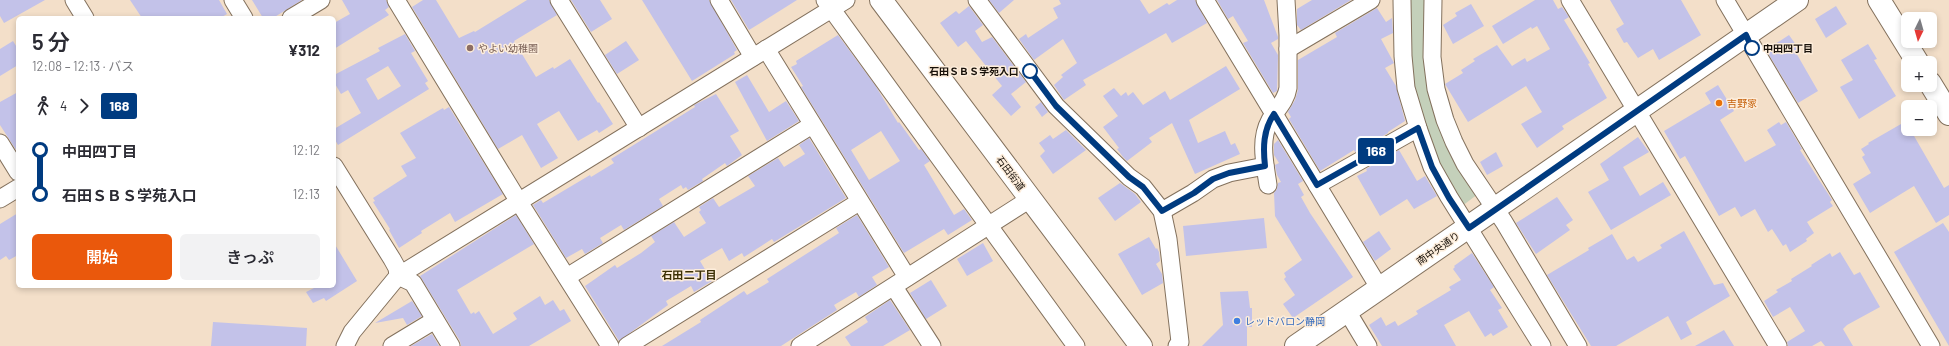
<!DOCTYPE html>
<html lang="ja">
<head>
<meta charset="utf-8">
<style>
  body { margin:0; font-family:Barlow,"Noto Sans JP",sans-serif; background:#f2f2f3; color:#2b2b33; height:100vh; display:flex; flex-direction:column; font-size:15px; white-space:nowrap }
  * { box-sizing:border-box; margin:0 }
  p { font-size:13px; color:#7c7c81 }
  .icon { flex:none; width:22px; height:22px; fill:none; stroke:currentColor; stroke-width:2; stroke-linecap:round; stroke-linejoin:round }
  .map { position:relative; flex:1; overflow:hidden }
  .side { position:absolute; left:16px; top:16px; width:320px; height:272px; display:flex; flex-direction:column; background:#fff; border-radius:6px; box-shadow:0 2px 6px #0003 }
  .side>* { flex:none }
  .badge { padding:0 8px; border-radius:3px; font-size:14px; line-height:26px }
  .needle { width:26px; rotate:185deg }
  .buttons { position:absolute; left:1901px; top:12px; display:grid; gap:8px }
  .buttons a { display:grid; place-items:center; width:36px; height:36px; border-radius:6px; background:#fff; box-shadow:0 2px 6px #0003; font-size:20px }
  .map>.badge { position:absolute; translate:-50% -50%; box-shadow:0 0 0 2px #fff }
  .legs { display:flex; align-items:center; gap:6px; height:44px; padding:0 16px; font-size:13px }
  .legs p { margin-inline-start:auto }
  .overview { display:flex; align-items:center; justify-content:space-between; height:68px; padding:0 16px }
  h1 { font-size:22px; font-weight:600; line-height:30px }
  .action { display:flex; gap:8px; margin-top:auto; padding:8px 16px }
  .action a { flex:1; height:46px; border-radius:6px; background:#ea580c; color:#fff; font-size:16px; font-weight:600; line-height:46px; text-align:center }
  .action a+a { background:#f2f2f3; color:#2b2b33 }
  ul { padding:0 16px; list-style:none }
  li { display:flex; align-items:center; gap:14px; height:44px; font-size:15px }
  li i { display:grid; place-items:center; width:6px; height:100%; margin:0 5px; background:currentColor }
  li i::after { content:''; width:10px; height:10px; margin:-5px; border:3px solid; border-radius:50%; background:#fff }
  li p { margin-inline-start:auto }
  li:first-child i { background:linear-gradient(#0000 50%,currentColor 0) }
  li:last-child i { background:linear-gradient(currentColor 50%,#0000 0) }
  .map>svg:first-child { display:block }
  .green { fill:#c4d0ba }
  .building { fill:#c3c2e9; fill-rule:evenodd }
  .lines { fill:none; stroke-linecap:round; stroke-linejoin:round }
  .street-casing { stroke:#83715d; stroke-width:19 }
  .secondary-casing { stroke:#83715d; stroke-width:24 }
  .street { stroke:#fff; stroke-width:17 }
  .secondary { stroke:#fff; stroke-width:22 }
  .line-1-casing { stroke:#fff; stroke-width:9 }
  .line-1 { stroke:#003b80; stroke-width:6 }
  .education-dot { fill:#8d6e63; stroke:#fdeddb; stroke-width:1.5 }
  .stop-1-dot { fill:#fff; stroke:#003b80; stroke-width:2 }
  .food-dot { fill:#e8710a; stroke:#fdeddb; stroke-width:1.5 }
  .shop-dot { fill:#3f7fe0; stroke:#fdeddb; stroke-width:1.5 }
  .labels { text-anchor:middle; stroke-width:3; stroke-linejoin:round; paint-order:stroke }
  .education-label { font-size:10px; fill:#785e54; stroke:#fdeddb; text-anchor:start }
  .stop-label { font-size:10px; font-weight:bold; fill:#171009; stroke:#fdeddb; text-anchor:start }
  .food-label { font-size:10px; fill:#c56008; stroke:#fdeddb; text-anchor:start }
  .street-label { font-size:10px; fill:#171009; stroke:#fdeddb }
  .shop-label { font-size:10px; fill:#366cbe; stroke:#fdeddb; text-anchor:start }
  .neighbourhood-label { font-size:11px; font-weight:bold; fill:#3b2f04; stroke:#fdeddb }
</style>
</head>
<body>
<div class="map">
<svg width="1949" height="346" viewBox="0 0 1949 346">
  <rect width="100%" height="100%" fill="#f3dfc9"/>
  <!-- green -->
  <polygon class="green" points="1407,0 1428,0 1427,52 1478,194 1462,206 1445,180 1411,84"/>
  <!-- building -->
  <g class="building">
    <polygon points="0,0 45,0 4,23 0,16"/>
    <polygon points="130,0 219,0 227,14 220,18 142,18"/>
    <polygon points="252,0 302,0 273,18 263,18"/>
    <polygon points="342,0 386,0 389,7 385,10 389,15 334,49 334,23 350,14"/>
    <polygon points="423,0 436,0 459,38 474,31 475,32 527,0 549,0 557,15 514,41 536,77 553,67 554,69 570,59 598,103 599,102 613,124 599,133 597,130 578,141 559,111 537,124 558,158 541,168 522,135 498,149 412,7"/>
    <polygon points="571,0 600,0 612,19 591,32"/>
    <polygon points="642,0 709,0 737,50 734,52 735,54 692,81"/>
    <polygon points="731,0 797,0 749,30"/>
    <polygon points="989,0 1014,0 999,13"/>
    <polygon points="1059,0 1140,0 1149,14 1167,3 1169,5 1177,0 1195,0 1207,23 1172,43 1166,33 1083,80 1086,85 1064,100 1054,85 1063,77 1061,75 1077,63 1063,39 1034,60 1019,39 1026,34 1028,38 1058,18 1053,8 1061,4"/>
    <polygon points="1217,0 1264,0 1278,37 1278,39 1271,43 1278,55 1277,91 1273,93 1243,43 1248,41 1233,16 1228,19"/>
    <polygon points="1312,0 1351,0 1301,30 1297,25 1297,9"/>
    <polygon points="1535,0 1553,0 1558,9 1562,7 1569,17 1564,20 1590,63 1588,64 1607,98 1562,126 1564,129 1537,148 1521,124 1542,112 1526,86 1468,122 1445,84 1463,73 1461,70 1475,61 1473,59 1497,45 1512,66 1525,58 1527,62 1550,49 1537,26 1532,29 1531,27 1503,44 1492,26"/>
    <polygon points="1610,0 1681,0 1701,35 1659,60 1653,49 1638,58 1627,42 1624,43 1616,29 1624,24"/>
    <polygon points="1471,4 1484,26 1453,44 1443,25 1457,16 1455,13"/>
    <polygon points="969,6 983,25 975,31 982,42 992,37 1026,82 1011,94 1021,107 1011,116 992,95 1002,86 966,41 958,47 940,23 956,11 959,14"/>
    <polygon points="1836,6 1847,24 1826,38 1815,19"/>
    <polygon points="1377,8 1386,22 1392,18 1393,33 1381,39 1394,63 1385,68 1396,86 1405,121 1388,132 1388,133 1355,152 1354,150 1320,171 1289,119 1291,117 1288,112 1295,100 1298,90 1298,60 1337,37 1335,33"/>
    <path d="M405,34L415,51L411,53L428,81L425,83L429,89L338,145L334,138V129L361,113L348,90L341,94L334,82V75L380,51L378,48ZM388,66L401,86L378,100L366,79Z"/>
    <path d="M838,35L875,85L898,123L899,122L919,150L921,149L930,161L924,165L954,215L964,209L972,220L948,235L944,229L904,253L801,87L803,86L791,67L797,64L796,61ZM881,131L900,161L869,180L851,150Z"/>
    <polygon points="1789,35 1799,49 1795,51 1818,91 1798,103 1766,50"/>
    <polygon points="13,41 18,49 18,65 0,76 0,49"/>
    <polygon points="626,41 639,60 617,74 605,55"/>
    <polygon points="1868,44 1877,59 1874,60 1896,96 1859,119 1840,87 1853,80 1841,60"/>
    <polygon points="1226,66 1240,89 1189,120 1198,143 1225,131 1231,145 1235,143 1240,154 1195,174 1172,123 1149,138 1152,142 1127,161 1123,157 1117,149 1119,148 1103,127 1118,116 1103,96 1114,88 1121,96 1126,92 1128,96 1133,92 1143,105 1165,91 1170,100"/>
    <polygon points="747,75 769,112 786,101 799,121 767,141 735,82"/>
    <polygon points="1718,85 1734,111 1720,120 1745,162 1776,145 1767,130 1779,122 1781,125 1786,122 1802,149 1800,150 1832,200 1830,202 1833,206 1807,222 1814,233 1806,239 1807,241 1790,252 1786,244 1783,246 1772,229 1768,232 1755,209 1741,217 1735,207 1719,216 1685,156 1680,159 1664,131 1711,103 1705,93"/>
    <polygon points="18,92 18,153 0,125 0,102"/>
    <polygon points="716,94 739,131 730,136 742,155 727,166 725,163 702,179 703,181 688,190 686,187 683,189 681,185 659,199 663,206 624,230 621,225 600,238 603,243 585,254 582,249 566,258 533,205 541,200 543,203 590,175 591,177 614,163 611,159 695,107 694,105"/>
    <polygon points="1041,102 1048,112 1042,117 1035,107"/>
    <polygon points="449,107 503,194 455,222 450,213 421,231 422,233 399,248 389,230 390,229 373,202 375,201 373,198 407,176 401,166 416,158 400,133 443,108 444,110"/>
    <polygon points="1908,120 1908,129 1910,129 1944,188 1949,185 1949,215 1936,223 1914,186 1870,213 1853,184 1871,173 1862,157 1865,155 1861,149 1869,144 1868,143"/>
    <polygon points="1066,130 1086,150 1053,174 1040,156 1045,151 1039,143 1050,135 1053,139"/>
    <polygon points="1638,137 1649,152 1623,167 1640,196 1663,182 1671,195 1611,230 1588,192 1609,180 1600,164"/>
    <polygon points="809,138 846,198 774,242 772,239 744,257 742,253 729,261 722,248 700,261 712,281 694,292 691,286 666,301 668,305 619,341 585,286 615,265 617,268 641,253 655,242 651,236 674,222 684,237 706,223 699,212 701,210 699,207 713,198 719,207 755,186 748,176 778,158 784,167 805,154 799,145"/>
    <polygon points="1278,140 1303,181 1298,184 1304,195 1301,197 1310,213 1353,277 1293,318 1283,304 1295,295 1284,279 1286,277 1284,273 1302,260 1275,216 1274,193 1277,189 1278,183 1281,182 1277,175 1275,165 1279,163 1274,155 1274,144"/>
    <polygon points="1399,150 1417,181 1425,176 1437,196 1414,209 1407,199 1380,216 1357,176 1367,171 1366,169"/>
    <polygon points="1496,152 1503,166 1487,175 1480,162"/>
    <polygon points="1120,183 1135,194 1141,202 1115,221 1098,198"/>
    <polygon points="1557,197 1573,220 1566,225 1570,230 1536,254 1516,223"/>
    <polygon points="18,213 18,255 9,260 6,256 0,260 0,224"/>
    <polygon points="516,215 534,244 457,290 471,314 474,312 475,314 479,311 493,334 517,319 513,313 540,296 545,305 553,300 560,311 564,309 571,321 529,346 461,346 460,341 420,276"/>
    <polygon points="857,215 889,267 872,277 877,285 859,297 856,292 834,305 837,310 781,346 662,346 701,322 700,320 744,291 747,295 769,282 767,279 839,233 836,228"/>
    <polygon points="1264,218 1267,248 1186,256 1183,226"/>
    <polygon points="1943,223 1949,232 1949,346 1894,252"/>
    <polygon points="1379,231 1391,249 1375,261 1363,242"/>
    <polygon points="1684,231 1714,285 1723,283 1730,296 1686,322 1692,334 1681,340 1668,316 1616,346 1591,346 1547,275 1589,250 1588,248 1612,234 1627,260 1634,256 1638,262 1662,248 1660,245"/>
    <polygon points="1149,237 1156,249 1157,248 1159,252 1160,261 1156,264 1162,274 1163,283 1142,295 1118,254"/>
    <polygon points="334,243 357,281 326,301 324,298 313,303 306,292 318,286 334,286"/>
    <polygon points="983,243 993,261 967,276 957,259"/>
    <polygon points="1840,252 1854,275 1860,272 1880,307 1847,325 1843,329 1853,346 1825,346 1821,341 1812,346 1788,346 1787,342 1805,331 1790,307 1773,317 1764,301 1778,292 1776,290 1792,281 1791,279 1812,266 1811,265 1830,253 1832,257"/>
    <polygon points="1472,253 1494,287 1490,290 1502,308 1498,310 1508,327 1493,336 1491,333 1485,337 1469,311 1444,325 1456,346 1382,346 1369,325 1381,317 1386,326 1395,321 1398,326 1418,314 1416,311 1451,290 1449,287 1461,280 1453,269 1455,267 1454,266"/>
    <polygon points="931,280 947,306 926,319 910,293"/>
    <polygon points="1248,291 1250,308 1252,308 1252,327 1247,327 1247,346 1202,346 1223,325 1220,292"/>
    <polygon points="890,300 910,330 883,346 851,346 845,337 868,322 865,317"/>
    <polygon points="412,301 422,316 407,325 403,318 375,323"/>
    <polygon points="213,322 307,328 306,346 211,346"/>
    <polygon points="1724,330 1734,346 1695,346"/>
    <polygon points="432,334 439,346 411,346"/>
  </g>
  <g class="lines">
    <defs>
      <g id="street">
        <polyline points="74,0 85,18"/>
        <polyline points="233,0 244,18"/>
        <polyline points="396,0 519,202 610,346"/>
        <polyline points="559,0 639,128"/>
        <polyline points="719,0 753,57"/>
        <polyline points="825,0 1076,346"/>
        <polyline points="977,0 1056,106 1129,177 1143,187 1162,211 1168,239 1180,342 1177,346"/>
        <polyline points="1205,0 1380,289"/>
        <polyline points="1402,0 1403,56 1406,88 1418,128 1432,167 1449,197 1542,346"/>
        <polyline points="1433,0 1432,57 1436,89 1445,120 1454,142 1465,164 1504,222 1578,346"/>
        <polyline points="1570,0 1778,346"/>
        <polyline points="1725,0 1931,346"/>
        <polyline points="291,18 321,0"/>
        <polyline points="766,49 907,277"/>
        <polyline points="1288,49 1371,0"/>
        <polyline points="0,143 18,172"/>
        <polyline points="334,166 392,259 397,268 398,276 352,332 345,346"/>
        <path d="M1268,185C1265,164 1259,140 1270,120C1277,109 1286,101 1288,88V35L1286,0"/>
        <polyline points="1317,185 1418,128"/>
        <polyline points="0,199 18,188"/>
        <polyline points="1162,211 1193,193 1213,179 1229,173 1265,166"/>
        <polyline points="398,276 846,0"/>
        <polyline points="398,276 413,283 451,346"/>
        <polyline points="567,277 812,125"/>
        <polyline points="894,287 932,346"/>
        <polyline points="1347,311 1368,346"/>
        <polyline points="392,346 435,320"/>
        <polyline points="627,346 859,202"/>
        <polyline points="800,346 1030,199"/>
      </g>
      <g id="secondary">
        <polyline points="881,0 1141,346"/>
        <polyline points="1879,0 1918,63"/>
        <polyline points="1930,83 1949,114"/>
        <polyline points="1296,346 1797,0"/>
      </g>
    </defs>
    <!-- street casing -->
    <use href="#street" class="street-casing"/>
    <!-- secondary casing -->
    <use href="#secondary" class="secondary-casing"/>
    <!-- street -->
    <use href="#street" class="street"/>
    <!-- secondary -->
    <use href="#secondary" class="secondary"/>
  </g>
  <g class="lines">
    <defs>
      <path id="line-1" d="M1030,71L1056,106L1129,177L1143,187L1162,211L1194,193L1213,179L1229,173L1265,166C1263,148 1263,130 1274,114L1317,185L1418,128L1432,167L1449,198L1469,228L1746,35L1752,48"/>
    </defs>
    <!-- line-1 casing -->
    <use href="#line-1" class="line-1-casing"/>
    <!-- line-1 -->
    <use href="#line-1" class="line-1"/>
  </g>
  <!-- markers -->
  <circle class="education-dot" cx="470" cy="48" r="4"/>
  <g class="stop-1-dot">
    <circle cx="1752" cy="48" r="7"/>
    <circle cx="1030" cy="71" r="7"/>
  </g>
  <circle class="food-dot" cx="1719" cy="103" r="4"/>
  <circle class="shop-dot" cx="1237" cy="321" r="4"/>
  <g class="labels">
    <!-- education labels -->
    <g class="education-label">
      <text x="478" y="52">やよい幼稚園</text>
    </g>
    <!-- stop labels -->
    <g class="stop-label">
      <text x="1763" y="52">中田四丁目</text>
      <text x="1019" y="75" text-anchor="end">石田ＳＢＳ学苑入口</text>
    </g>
    <!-- food labels -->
    <g class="food-label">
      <text x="1727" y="107">吉野家</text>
    </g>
    <!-- street labels -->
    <g class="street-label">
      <text transform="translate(1011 173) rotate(53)" y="4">石田街道</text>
      <text transform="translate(1438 248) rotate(-35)" y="4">南中央通り</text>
    </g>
    <!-- shop labels -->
    <g class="shop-label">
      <text x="1245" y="325">レッドバロン静岡</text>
    </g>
    <!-- neighbourhood labels -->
    <g class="neighbourhood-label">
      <text x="689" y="279">石田二丁目</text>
    </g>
  </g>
</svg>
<div class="buttons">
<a><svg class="needle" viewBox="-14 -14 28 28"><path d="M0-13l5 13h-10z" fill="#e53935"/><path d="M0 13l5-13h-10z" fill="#7c7c81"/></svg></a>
<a>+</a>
<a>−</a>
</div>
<b class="badge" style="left:1376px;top:151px;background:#003b80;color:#fff">168</b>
<section class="side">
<div class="overview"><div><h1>5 分</h1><p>12:08 – 12:13 · バス</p></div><b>¥312</b></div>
<div class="legs"><svg class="icon" aria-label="walk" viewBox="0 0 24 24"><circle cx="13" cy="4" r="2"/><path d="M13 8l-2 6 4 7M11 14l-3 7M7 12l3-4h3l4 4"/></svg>4<svg class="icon" aria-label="forward" viewBox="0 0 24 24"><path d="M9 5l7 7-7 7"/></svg><b class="badge" style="background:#003b80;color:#fff">168</b></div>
<ul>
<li><i style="color:#003b80"></i><b>中田四丁目</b><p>12:12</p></li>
<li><i style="color:#003b80"></i><b>石田ＳＢＳ学苑入口</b><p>12:13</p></li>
</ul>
<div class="action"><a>開始</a><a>きっぷ</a></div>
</section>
</div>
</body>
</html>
